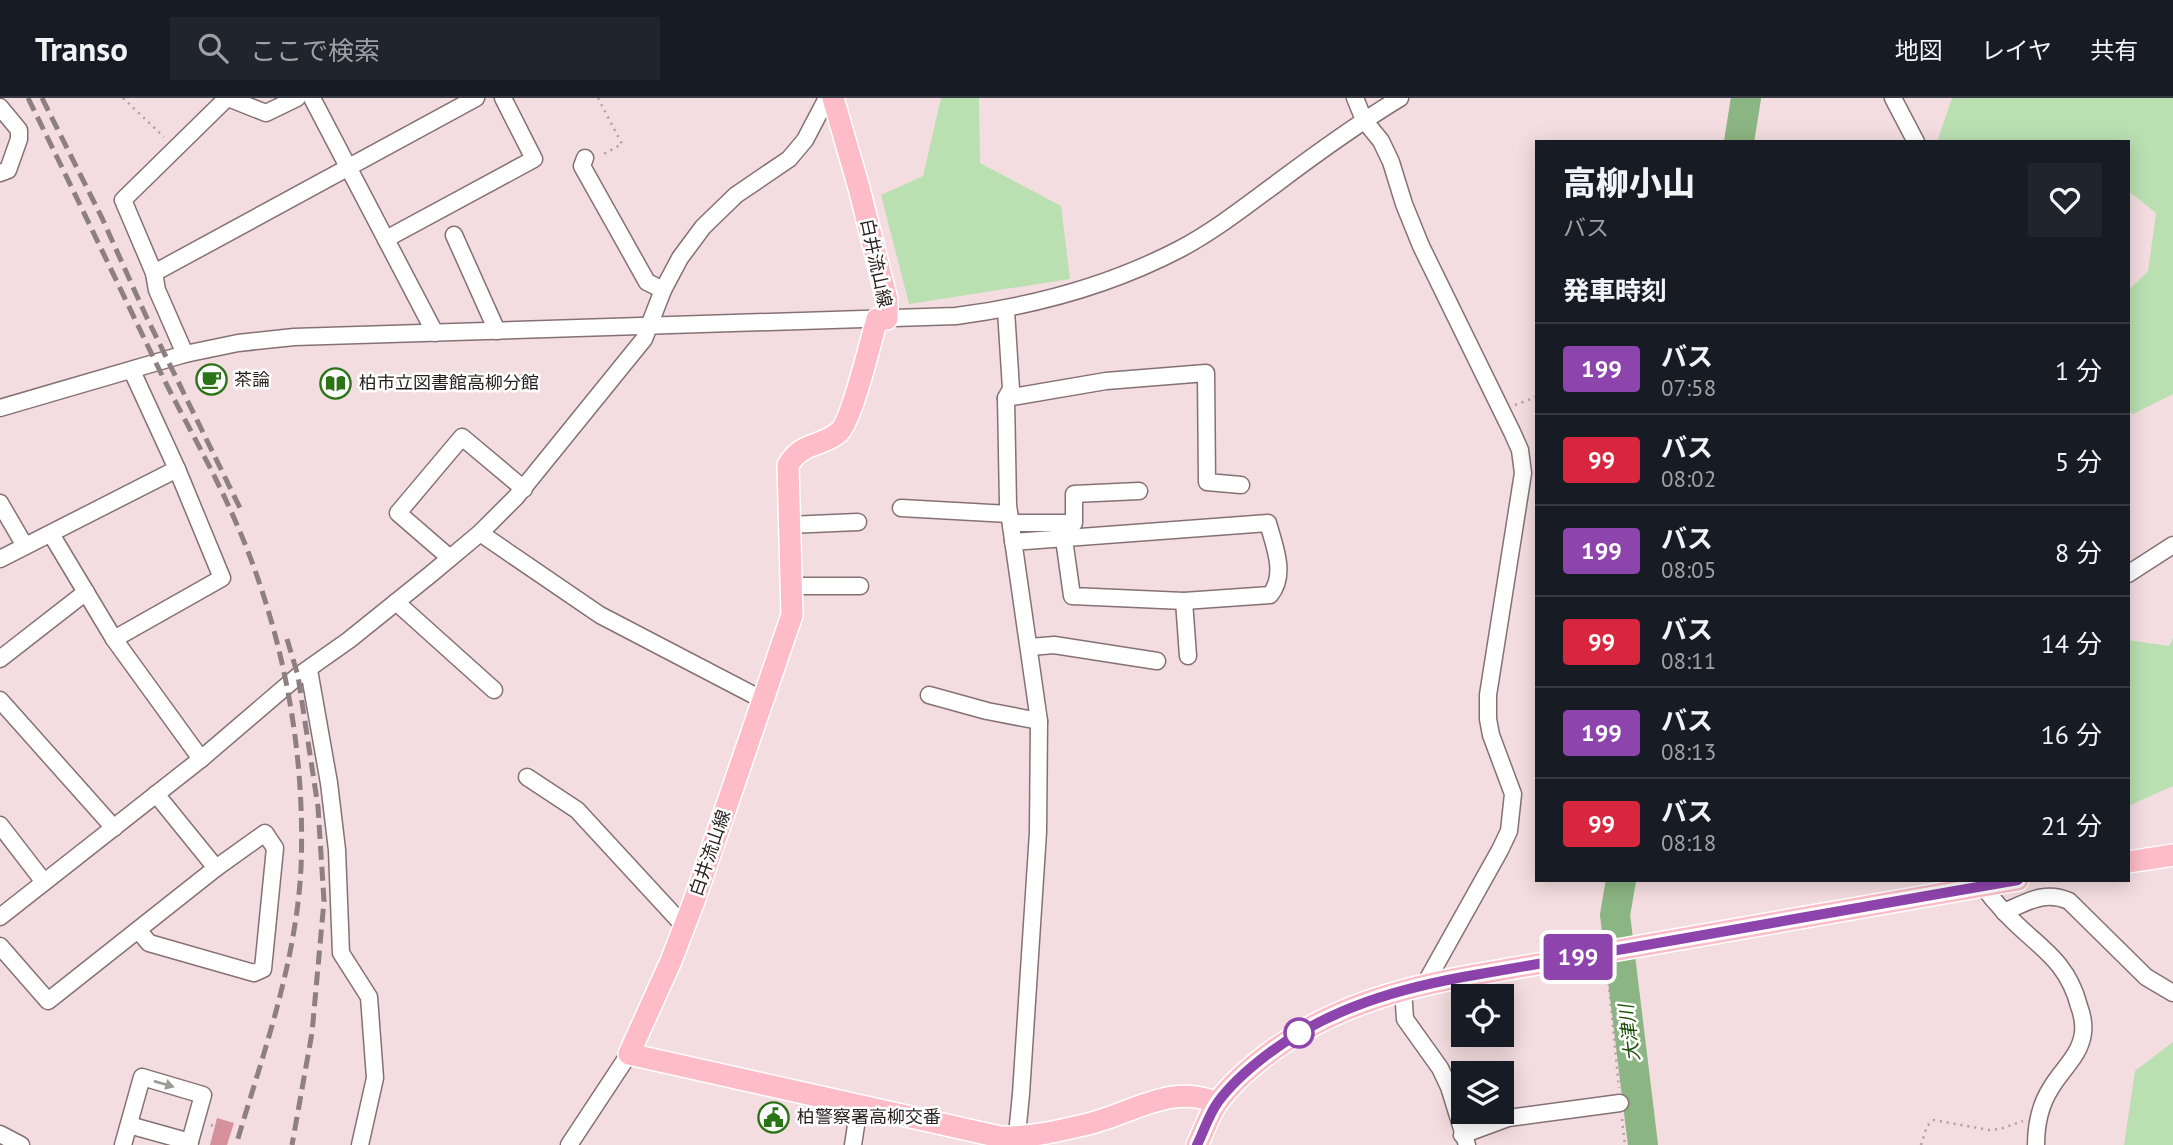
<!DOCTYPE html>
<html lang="ja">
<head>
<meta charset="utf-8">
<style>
  body { margin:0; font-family:"PT Sans","Noto Sans JP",sans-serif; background:#20242c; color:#f1f3f6; height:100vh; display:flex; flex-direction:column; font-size:26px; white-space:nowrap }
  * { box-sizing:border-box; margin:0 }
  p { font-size:23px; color:#9ea1a6 }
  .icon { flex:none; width:38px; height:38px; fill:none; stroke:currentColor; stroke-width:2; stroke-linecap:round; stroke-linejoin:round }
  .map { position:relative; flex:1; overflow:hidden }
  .side { position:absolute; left:1535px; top:42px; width:595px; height:742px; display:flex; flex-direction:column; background:#171b24; border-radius:0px; box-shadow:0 4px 18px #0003 }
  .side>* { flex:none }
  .badge { padding:0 14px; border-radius:5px; font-size:24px; line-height:46px }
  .fabs { position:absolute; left:1451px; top:886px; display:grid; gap:14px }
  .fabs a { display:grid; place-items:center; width:63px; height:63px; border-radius:0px; background:#171b24; box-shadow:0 4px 18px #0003; font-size:35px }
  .map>.badge { position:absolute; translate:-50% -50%; box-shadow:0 0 0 4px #fff }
  h2 { padding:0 28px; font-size:26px; line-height:63px }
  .round { display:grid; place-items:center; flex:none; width:74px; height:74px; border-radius:0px; background:#20242c }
  .overview { display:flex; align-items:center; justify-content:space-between; height:119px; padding:0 28px }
  h1 { font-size:33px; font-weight:800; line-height:52px }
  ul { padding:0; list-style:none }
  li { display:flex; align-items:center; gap:21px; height:91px; padding:0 28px; border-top:2px solid #363941 }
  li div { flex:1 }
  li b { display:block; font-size:26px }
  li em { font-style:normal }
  li .badge { min-width:77px; font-weight:700; text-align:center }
  header { display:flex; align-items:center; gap:42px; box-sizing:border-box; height:98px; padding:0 35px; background:#171b24; border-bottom:2px solid #363941 }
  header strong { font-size:33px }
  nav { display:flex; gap:38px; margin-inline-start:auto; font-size:24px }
  .search { width:490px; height:63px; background:#20242c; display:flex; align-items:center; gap:18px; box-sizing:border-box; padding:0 24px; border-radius:0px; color:#9ea1a6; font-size:26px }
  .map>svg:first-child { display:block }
  .green { fill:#bae0b2 }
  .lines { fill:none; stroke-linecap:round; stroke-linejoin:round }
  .river { stroke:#8bb582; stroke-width:30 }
  .building { fill:#d7919c }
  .minor-casing { stroke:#857173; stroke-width:19 }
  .major-casing { stroke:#fff; stroke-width:24 }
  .path { stroke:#b09ea0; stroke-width:2.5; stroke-dasharray:2 5; stroke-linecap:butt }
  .minor { stroke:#fff; stroke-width:16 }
  .major { stroke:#fdbcc8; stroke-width:21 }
  .rail { stroke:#8e7f81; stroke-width:5; stroke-dasharray:14 7; stroke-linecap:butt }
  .oneway { fill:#9d9a9a }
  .line-casing { stroke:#fff; stroke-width:16 }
  .line { stroke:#8e44ad; stroke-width:10 }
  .stop-dot { fill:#fff; stroke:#8e44ad; stroke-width:3.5 }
  .labels { text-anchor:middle; stroke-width:5; stroke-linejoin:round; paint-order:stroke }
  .street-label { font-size:18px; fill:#261e1f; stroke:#fff }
  .poi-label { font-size:18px; fill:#261e1f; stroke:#fff; text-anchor:start }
  .water-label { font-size:19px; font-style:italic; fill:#184f06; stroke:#fff }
</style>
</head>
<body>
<header>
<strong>Transo</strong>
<div class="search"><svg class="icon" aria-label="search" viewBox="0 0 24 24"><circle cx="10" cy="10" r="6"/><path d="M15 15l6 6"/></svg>ここで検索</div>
<nav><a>地図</a><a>レイヤ</a><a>共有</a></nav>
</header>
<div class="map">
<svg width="2173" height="1047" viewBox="0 0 2173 1047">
  <rect width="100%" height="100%" fill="#f4dde0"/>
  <!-- green -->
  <g class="green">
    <polygon points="941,0 979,0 980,65 1061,108 1070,181 909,206 881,97 923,78"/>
    <polygon points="1952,0 2173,0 2173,296 2133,316 2128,312 2128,193 2148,173 2156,115 2128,93 2128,44 1937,44"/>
    <polygon points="2173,540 2173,688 2128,708 2128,542 2169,548"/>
    <polygon points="2173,944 2173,1047 2124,1047 2135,973"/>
  </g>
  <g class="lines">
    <!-- river -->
    <g class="river">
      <polyline points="1739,44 1746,0"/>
      <polyline points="1621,782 1615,817 1643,1047"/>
    </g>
  </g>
  <!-- building -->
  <polygon class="building" points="217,1020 234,1025 227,1047 210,1047"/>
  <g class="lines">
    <defs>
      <g id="minor">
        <polyline points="228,0 266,15 297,0"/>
        <polyline points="312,0 435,235"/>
        <polyline points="1355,0 1364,22 1381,43 1391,64 1404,106 1421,148 1512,334 1520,352 1523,375 1488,597 1488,621 1491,637 1513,696 1509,733 1500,752 1425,886"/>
        <polyline points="1893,0 1916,44"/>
        <polyline points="0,9 19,32 19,41 8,72 0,75"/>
        <polyline points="585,60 582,68 647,184 663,192"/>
        <polyline points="454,137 497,233"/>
        <polyline points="386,141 534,61 503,0"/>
        <polyline points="154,175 476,0"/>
        <polyline points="1006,212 1011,291 1006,300 1008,407 1039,623 1038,734 1021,996 1016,1047"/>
        <polyline points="185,256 157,192 154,175 123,102 227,0"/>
        <polyline points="1006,300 1106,283 1206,275 1207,384 1241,387"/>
        <path d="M0,310L185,256L238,245L294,239L956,218C1034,208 1109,188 1180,151C1214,133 1246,108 1277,85C1317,55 1357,26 1400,0"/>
        <polyline points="0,405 25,448"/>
        <polyline points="901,410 1009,416"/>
        <polyline points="1011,425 1074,425 1074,396 1139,393"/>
        <polyline points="788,427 858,424"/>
        <polyline points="480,435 600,517 763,602"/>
        <polyline points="51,436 114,541 201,661"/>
        <path d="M1013,444L1268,425C1274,447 1287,477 1270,497L1184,503L1072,498L1064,441"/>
        <polyline points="450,460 398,415 462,339 524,391"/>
        <polyline points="0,461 177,371"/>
        <polyline points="2128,476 2173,447"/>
        <polyline points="791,488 860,488"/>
        <polyline points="1184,503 1188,558"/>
        <polyline points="396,504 494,592"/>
        <polyline points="114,541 222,480 177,371 132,273"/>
        <polyline points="1030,549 1054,547 1157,563"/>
        <polyline points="0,561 86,494"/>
        <polyline points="309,572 329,685 337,752 341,855 369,899 375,980 360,1047"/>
        <polyline points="929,597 987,613 1039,623"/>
        <polyline points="0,602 114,730"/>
        <polyline points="527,679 577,712 684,828"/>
        <polyline points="0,727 44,784"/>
        <path d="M1982,782C1985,793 1993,801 2000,809C2031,846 2066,857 2079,908C2082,916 2084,926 2083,935C2080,958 2062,971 2051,990C2040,1007 2036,1028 2036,1047"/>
        <path d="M2004,814C2027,804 2045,792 2069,803L2146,879L2173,895"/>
        <polyline points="0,819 201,661 298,578 349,542 431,476 480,435 516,399 644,241 663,192 680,160 703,129 736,97 789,61 805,42 827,0"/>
        <polyline points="138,832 149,845 254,875 263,871 275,750 265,735 216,770"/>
        <polyline points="0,848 48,903 216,770 156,696"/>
        <polyline points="1403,891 1405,921 1440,970 1449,989 1467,1047"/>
        <polyline points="129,1027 190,1044"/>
        <polyline points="0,1036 21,1047"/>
        <polyline points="1462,1037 1508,1020 1620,1005"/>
        <polyline points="123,1047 142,979 203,997 189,1047"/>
        <polyline points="569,1047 629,956"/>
        <polyline points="853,1047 859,1008"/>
      </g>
      <g id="major">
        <path d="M833,0L859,90L887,202V221H877C871,242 851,326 838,335C819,350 803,343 788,367L792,517L694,803L671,863L629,956L1000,1039C1030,1040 1063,1032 1092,1025C1134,1014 1173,985 1217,1005"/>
        <polyline points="2128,764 2173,757"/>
        <path d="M1197,1047C1204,1033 1209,1016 1218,1004C1231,986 1246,973 1264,959C1327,910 1402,889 1480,876L2018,782"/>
      </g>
    </defs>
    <!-- minor casing -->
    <use href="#minor" class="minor-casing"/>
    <!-- major casing -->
    <use href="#major" class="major-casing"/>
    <!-- path -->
    <g class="path">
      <polyline points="123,0 164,39"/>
      <polyline points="598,0 622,46 600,58"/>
      <polyline points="1515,307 1536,299"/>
      <polyline points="1608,878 1619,990"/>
      <polyline points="1622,1021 1625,1047"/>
      <polyline points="211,1027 221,1030"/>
      <polyline points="1921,1047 1927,1028 1934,1022 1989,1032 2000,1031 2023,1023"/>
    </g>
    <!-- minor -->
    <use href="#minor" class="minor"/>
    <!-- major -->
    <use href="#major" class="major"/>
    <!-- rail -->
    <g class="rail">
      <path d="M28,0C72,89 114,178 157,267C180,315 208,362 230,411C281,522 306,648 301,770C296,866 263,956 236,1047"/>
      <polyline points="42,0 102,120 146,218 240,410"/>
      <polyline points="287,541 298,578 318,709 324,803 312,935 292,1047"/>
    </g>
  </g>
  <!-- one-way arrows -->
  <defs><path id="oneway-solid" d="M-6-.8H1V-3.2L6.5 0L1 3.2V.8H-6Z" transform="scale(1.75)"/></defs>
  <use class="oneway" href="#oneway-solid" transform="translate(164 986) rotate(16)"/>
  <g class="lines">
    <defs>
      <path id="line" d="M1197,1047C1204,1033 1209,1016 1218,1004C1231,986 1246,973 1264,959C1327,910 1402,889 1480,876L2018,782"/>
    </defs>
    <!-- line casing -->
    <use href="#line" class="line-casing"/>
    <!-- line -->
    <use href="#line" class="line"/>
  </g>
  <!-- icons -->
  <defs>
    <symbol id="cafe-ring" viewBox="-11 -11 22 22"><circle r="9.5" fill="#fff" stroke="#2a7316" stroke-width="1.5"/><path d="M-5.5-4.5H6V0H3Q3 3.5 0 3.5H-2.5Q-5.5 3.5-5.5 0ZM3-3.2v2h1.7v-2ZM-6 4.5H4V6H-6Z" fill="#2a7316"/></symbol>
    <symbol id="library-ring" viewBox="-11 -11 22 22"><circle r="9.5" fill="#fff" stroke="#2a7316" stroke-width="1.5"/><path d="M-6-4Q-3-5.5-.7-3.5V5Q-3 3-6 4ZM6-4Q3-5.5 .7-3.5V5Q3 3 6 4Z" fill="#2a7316"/></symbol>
    <symbol id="civic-ring" viewBox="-11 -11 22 22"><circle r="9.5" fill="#fff" stroke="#2a7316" stroke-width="1.5"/><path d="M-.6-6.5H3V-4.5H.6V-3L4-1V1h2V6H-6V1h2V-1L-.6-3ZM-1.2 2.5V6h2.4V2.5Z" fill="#2a7316"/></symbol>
  </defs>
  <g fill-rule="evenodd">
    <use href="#cafe-ring" x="194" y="264" width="35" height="35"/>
    <use href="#library-ring" x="318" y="268" width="35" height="35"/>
    <use href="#civic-ring" x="756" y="1002" width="35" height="35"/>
  </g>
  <!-- markers -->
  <circle class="stop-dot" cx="1299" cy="935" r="14"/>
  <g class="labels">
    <!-- street labels -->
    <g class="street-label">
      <text transform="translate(876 165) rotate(78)" y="6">白井流山線</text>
      <text transform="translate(710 755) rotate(-71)" y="6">白井流山線</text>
    </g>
    <!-- poi labels -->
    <g class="poi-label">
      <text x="234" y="288">茶論</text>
      <text x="359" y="291">柏市立図書館高柳分館</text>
      <text x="797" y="1025">柏警察署高柳交番</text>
    </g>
    <!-- water labels -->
    <g class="water-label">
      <text transform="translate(1629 935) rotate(-97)" y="7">大津川</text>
    </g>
  </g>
</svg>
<div class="fabs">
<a><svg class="icon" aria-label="locate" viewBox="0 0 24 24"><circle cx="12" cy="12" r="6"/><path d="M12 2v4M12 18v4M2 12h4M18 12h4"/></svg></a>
<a><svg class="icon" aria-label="layers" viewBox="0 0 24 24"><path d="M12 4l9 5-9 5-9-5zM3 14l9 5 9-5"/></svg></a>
</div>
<b class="badge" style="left:1578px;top:859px;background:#8e44ad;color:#fff">199</b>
<section class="side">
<div class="overview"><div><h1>高柳小山</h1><p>バス</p></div><a class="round"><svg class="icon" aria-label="heart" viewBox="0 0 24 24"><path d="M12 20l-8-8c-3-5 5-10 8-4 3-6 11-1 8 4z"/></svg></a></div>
<h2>発車時刻</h2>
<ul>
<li><span class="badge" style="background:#8e44ad;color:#fff">199</span><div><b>バス</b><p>07:58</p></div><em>1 分</em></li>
<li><span class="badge" style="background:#d7263d;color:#fff">99</span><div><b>バス</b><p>08:02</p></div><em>5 分</em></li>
<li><span class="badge" style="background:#8e44ad;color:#fff">199</span><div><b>バス</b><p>08:05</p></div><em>8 分</em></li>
<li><span class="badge" style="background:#d7263d;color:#fff">99</span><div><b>バス</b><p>08:11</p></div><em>14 分</em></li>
<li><span class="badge" style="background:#8e44ad;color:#fff">199</span><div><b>バス</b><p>08:13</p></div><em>16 分</em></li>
<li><span class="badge" style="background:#d7263d;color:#fff">99</span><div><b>バス</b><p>08:18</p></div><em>21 分</em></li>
</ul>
</section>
</div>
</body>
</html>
